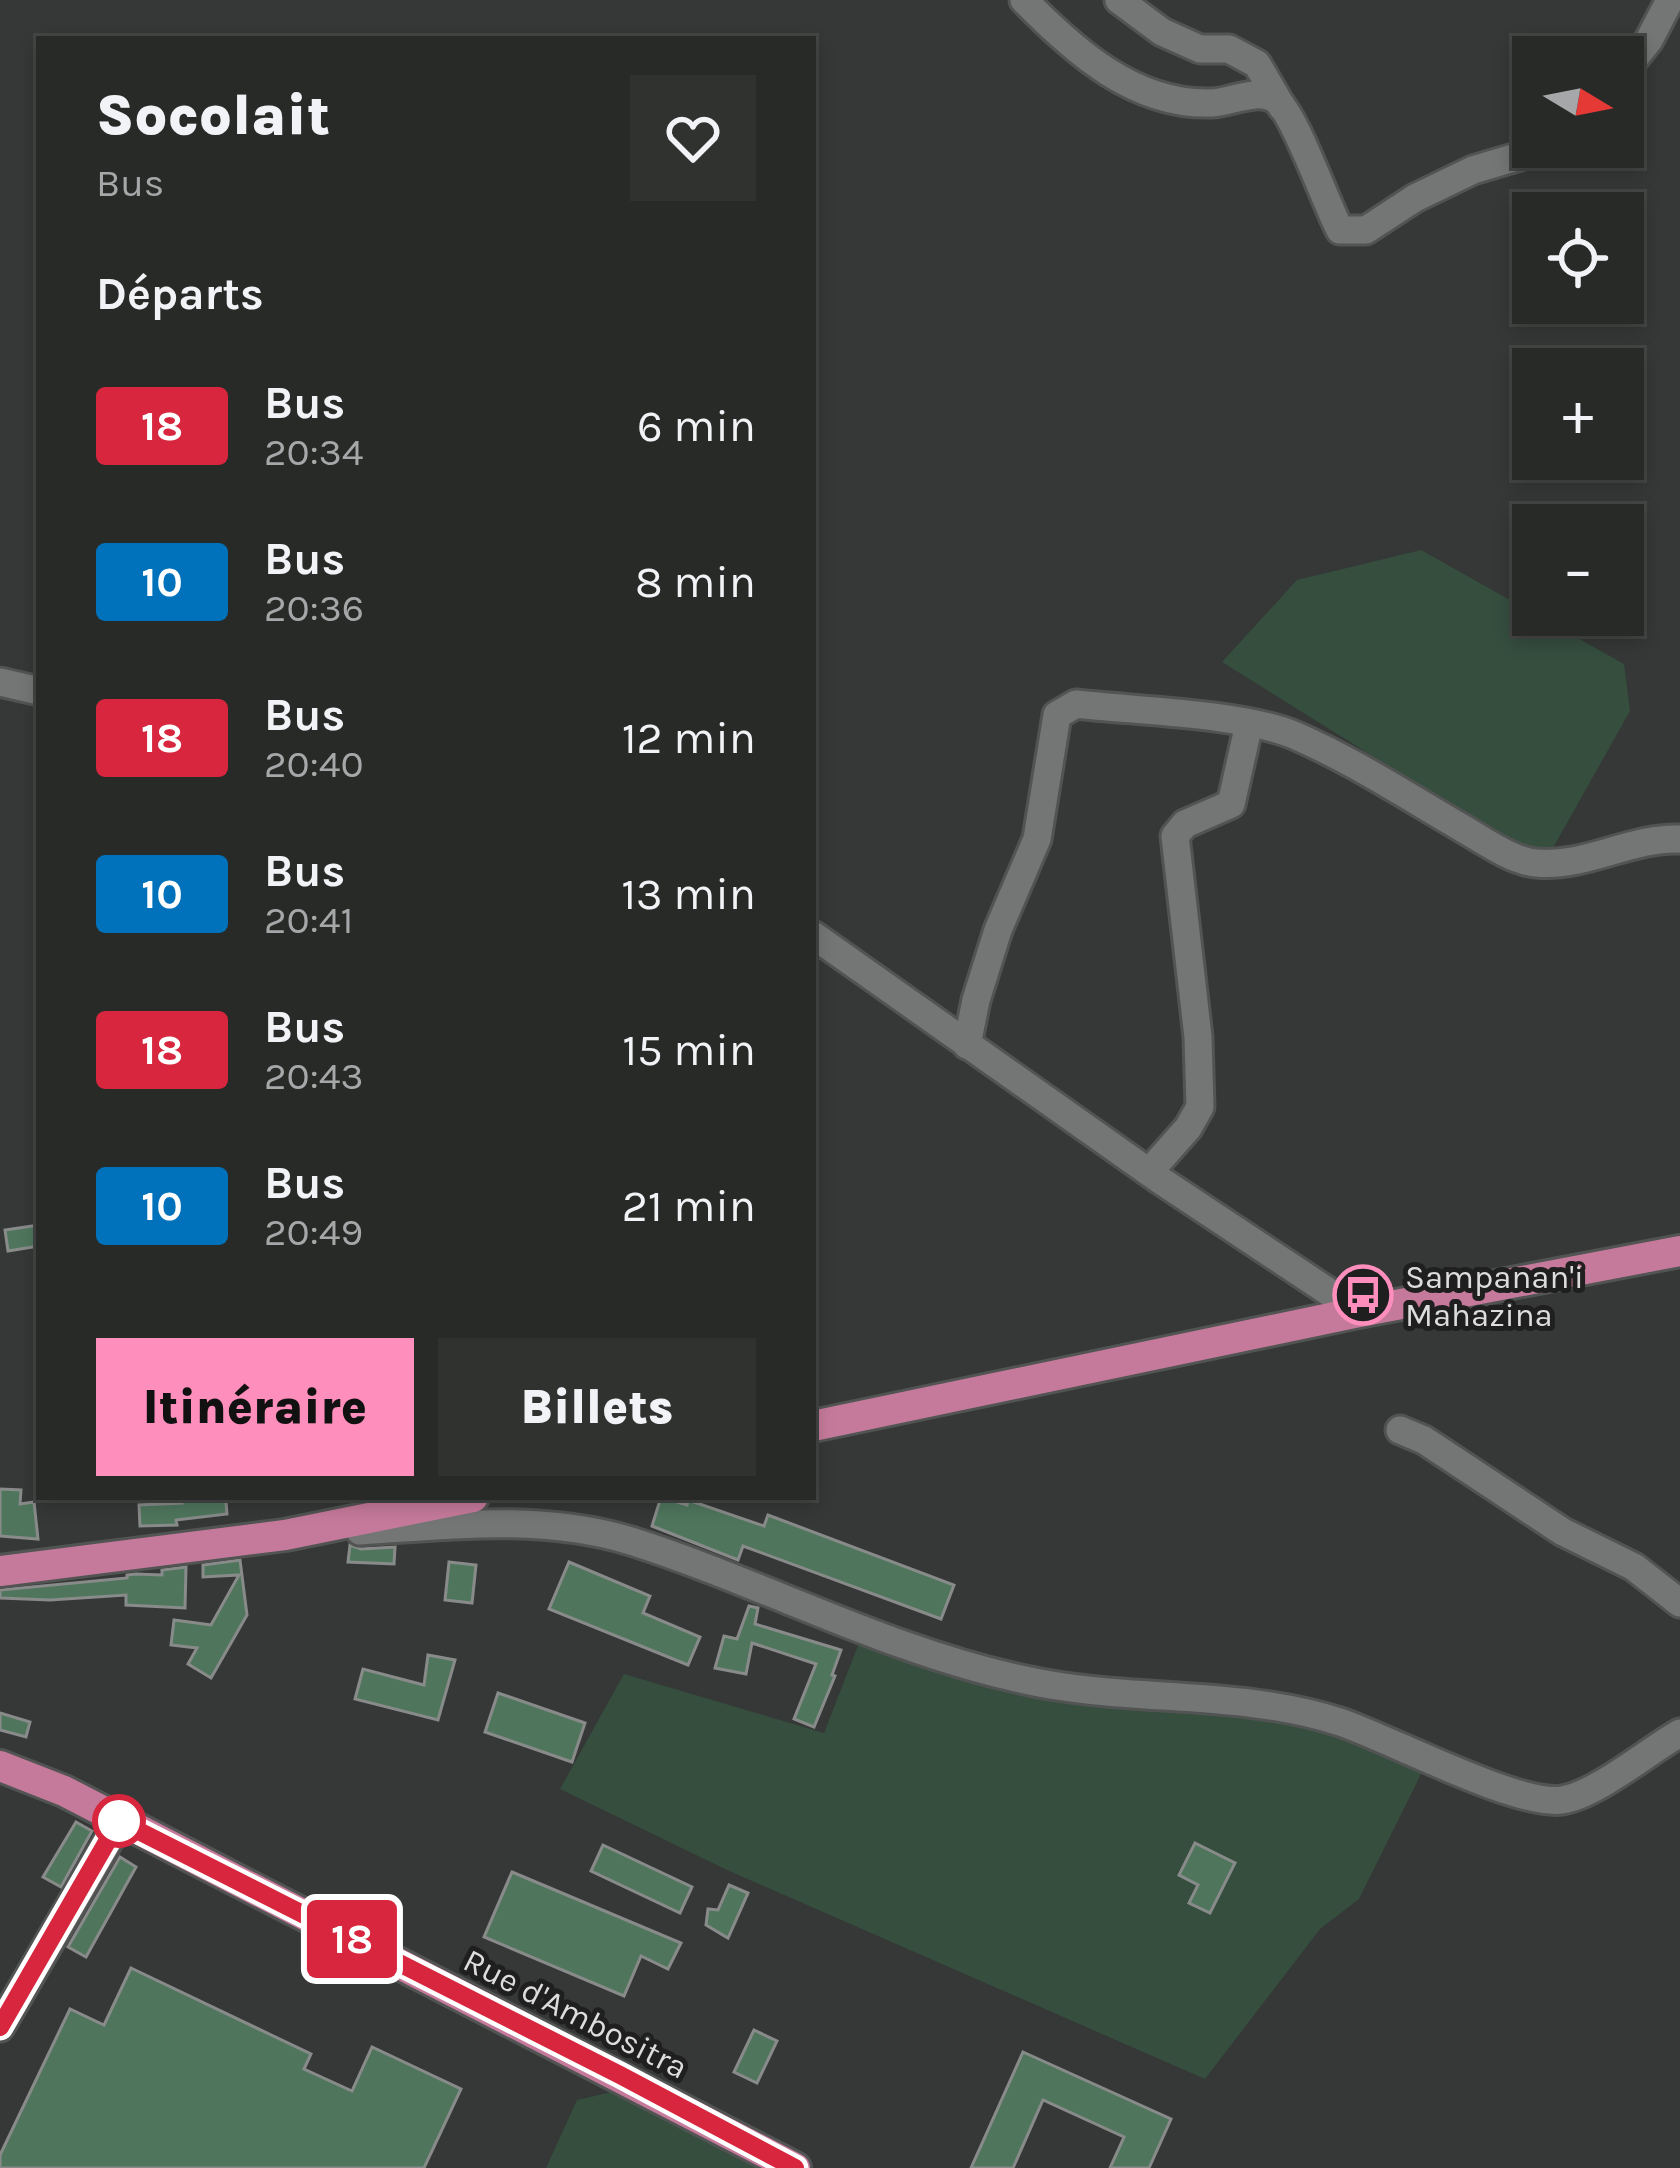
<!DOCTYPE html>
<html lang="fr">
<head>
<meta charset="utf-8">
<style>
  body { margin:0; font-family:Karla,sans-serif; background:#303230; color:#f1f3f6; height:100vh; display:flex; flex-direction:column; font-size:45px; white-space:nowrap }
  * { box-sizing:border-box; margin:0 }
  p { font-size:39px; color:#a5a7a8 }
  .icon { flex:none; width:66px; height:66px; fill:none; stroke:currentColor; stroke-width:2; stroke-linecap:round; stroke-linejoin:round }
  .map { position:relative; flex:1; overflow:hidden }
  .side { position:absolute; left:36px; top:36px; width:780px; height:1464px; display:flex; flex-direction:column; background:#282a28; border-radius:0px; box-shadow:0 6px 18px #0003,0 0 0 3px #444645 }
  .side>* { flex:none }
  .badge { padding:0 24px; border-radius:9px; font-size:42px; line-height:78px }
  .needle { width:78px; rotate:100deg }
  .controls { position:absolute; left:1512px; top:36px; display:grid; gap:24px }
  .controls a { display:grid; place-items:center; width:132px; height:132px; border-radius:0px; background:#282a28; box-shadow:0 6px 18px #0003,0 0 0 3px #444645; font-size:60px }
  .map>.badge { position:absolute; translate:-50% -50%; box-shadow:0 0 0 6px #fff }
  h2 { padding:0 60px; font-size:45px; line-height:108px }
  .round { display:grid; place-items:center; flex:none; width:126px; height:126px; border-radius:0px; background:#303230 }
  .head { display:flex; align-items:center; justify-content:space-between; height:204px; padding:0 60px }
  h1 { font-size:57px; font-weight:800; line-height:90px }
  .primary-button { display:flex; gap:24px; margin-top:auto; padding:24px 60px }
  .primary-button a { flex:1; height:138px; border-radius:0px; background:#fe8ebc; color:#111; font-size:48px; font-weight:800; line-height:138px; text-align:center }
  .primary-button a+a { background:#303230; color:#f1f3f6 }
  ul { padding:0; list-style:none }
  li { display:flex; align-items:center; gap:36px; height:156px; padding:0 60px }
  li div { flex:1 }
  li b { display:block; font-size:45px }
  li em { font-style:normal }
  li .badge { min-width:132px; font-weight:700; text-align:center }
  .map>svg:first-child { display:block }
  .green { fill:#354e3e }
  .building { fill:#4f765d; stroke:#888b89; stroke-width:3 }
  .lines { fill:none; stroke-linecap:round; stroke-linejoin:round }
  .minor-casing { stroke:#525453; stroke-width:33 }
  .major-casing { stroke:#525453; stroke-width:36 }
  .minor { stroke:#737674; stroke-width:27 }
  .major { stroke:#c67a9b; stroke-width:30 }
  .line-casing { stroke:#fff; stroke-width:27 }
  .line { stroke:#d7263d; stroke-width:18 }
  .stop-dot { fill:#fff; stroke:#d7263d; stroke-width:6 }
  .labels { text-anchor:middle; stroke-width:10; stroke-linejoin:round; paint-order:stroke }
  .poi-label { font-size:33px; fill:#dcdddc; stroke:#1e1f1e; text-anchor:start }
  .street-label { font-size:33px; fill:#dcdddc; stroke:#1e1f1e }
</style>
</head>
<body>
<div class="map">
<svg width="1680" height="2168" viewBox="0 0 1680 2168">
  <rect width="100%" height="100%" fill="#353836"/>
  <!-- green -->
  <g class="green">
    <polygon points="1421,550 1624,664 1630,711 1549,855 1526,852 1222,662 1297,580"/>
    <polygon points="864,1630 953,1661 1257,1704 1429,1758 1359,1899 1320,1929 1205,2079 727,1870 560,1789 624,1674 824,1733"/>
    <polygon points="616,2091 772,2168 546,2168 577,2100"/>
  </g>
  <!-- building -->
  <g class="building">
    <polygon points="39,1225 39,1246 8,1251 5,1230"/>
    <polygon points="0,1489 21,1490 20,1504 34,1502 38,1539 0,1536"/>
    <polygon points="181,1497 226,1502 227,1514 176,1520 177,1525 140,1526 139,1505 182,1503"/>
    <polygon points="661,1497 687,1505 688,1500 764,1526 768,1515 954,1585 941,1619 743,1546 738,1560 652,1526"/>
    <polygon points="350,1545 361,1549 395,1547 394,1564 348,1562"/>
    <polygon points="240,1560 247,1615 211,1678 188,1664 197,1648 171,1645 174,1620 211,1625 239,1575 203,1577 203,1565"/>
    <polygon points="449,1562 476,1565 472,1603 445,1600"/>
    <polygon points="569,1562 650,1596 643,1613 700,1637 688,1665 549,1609"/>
    <polygon points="186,1567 185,1608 126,1605 126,1595 50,1600 0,1598 0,1590 127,1578 127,1575 136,1574 162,1575 162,1570"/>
    <polygon points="749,1606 758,1608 755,1624 841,1650 832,1675 835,1676 814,1727 794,1719 816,1664 752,1643 746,1674 715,1668 724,1636 737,1639"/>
    <polygon points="428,1655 455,1660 438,1720 355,1699 363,1669 424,1685"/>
    <polygon points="498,1693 585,1723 572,1762 485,1732"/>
    <polygon points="0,1713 30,1722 26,1737 0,1730"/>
    <polygon points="76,1822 92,1831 61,1887 43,1877"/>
    <polygon points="1195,1843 1235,1863 1210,1913 1189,1903 1198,1885 1179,1875"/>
    <polygon points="603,1845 692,1887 680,1913 591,1871"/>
    <polygon points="120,1857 136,1867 86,1957 68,1947"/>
    <polygon points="512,1872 681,1943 668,1969 641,1956 624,1996 484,1937"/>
    <polygon points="729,1885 748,1893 728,1938 706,1925 708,1909 718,1910"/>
    <polygon points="131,1968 311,2054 304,2069 352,2091 372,2047 461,2089 424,2168 0,2168 0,2155 70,2009 104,2025"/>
    <polygon points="754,2030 777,2041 757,2083 734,2072"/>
    <polygon points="1023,2052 1171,2119 1149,2168 1110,2168 1124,2137 1043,2100 1013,2168 971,2168"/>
  </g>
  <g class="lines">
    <defs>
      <g id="minor">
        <path d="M1024,0C1074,51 1135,106 1212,103C1231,102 1257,88 1275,99C1294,111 1326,204 1340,230H1366L1415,198L1473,170L1550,147"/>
        <polyline points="1119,0 1162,32 1200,49 1229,49 1257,64 1282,107"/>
        <polyline points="1623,73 1649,40 1670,0"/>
        <polyline points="0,682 39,691"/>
        <polyline points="813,935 1160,1180 1359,1312"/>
        <path d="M967,1045L976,1000L998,930L1037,839L1057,715L1076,704C1137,711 1240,713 1294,735C1352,760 1407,796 1462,828C1483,840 1512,861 1536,863C1585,868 1631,837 1680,839"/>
        <polyline points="1149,1172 1188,1128 1200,1107 1198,1037 1175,836 1185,824 1231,804 1249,724"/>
        <polyline points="1400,1430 1424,1440 1563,1532 1634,1567 1680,1603"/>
        <path d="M360,1531C450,1525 543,1514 631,1541C763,1583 888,1651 1025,1680C1128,1703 1238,1689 1340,1722C1388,1738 1518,1807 1562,1800C1596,1795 1648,1751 1680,1733"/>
        <polyline points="0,2027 120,1821"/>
      </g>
      <g id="major">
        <polyline points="813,1426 1359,1312 1680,1251"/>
        <polyline points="0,1571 285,1535 473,1497"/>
        <polyline points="0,1766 64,1791 795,2168"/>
      </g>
    </defs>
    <!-- minor casing -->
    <use href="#minor" class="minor-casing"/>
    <!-- major casing -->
    <use href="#major" class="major-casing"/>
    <!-- minor -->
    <use href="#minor" class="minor"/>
    <!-- major -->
    <use href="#major" class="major"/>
  </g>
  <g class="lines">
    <defs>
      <polyline id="line" points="0,2027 119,1821 620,2075 795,2168"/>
    </defs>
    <!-- line casing -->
    <use href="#line" class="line-casing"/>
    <!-- line -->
    <use href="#line" class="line"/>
  </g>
  <!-- icons -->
  <defs>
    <symbol id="bus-ring" viewBox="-11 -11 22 22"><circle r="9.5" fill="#1e1f1e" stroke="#fe8ebc" stroke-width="1.5"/><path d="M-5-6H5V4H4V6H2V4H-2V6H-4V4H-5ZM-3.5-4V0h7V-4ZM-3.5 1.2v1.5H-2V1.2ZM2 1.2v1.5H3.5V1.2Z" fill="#fe8ebc"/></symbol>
  </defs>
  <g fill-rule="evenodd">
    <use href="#bus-ring" x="1330" y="1262" width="66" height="66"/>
  </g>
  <!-- markers -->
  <circle class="stop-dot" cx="119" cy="1821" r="24"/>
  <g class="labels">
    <!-- poi labels -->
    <g class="poi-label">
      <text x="1405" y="1288">Sampanan'i<tspan x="1405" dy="38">Mahazina</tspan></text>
    </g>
    <!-- street labels -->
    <g class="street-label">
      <text transform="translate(576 2013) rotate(27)" y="12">Rue d'Ambositra</text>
    </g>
  </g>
</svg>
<div class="controls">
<a><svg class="needle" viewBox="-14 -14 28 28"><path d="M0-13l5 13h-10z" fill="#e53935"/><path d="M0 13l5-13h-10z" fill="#a5a7a8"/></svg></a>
<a><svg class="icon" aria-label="locate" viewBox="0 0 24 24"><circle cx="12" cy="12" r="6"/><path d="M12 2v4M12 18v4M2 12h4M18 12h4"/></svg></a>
<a>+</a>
<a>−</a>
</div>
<b class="badge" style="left:352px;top:1939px;background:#d7263d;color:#fff">18</b>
<section class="side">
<div class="head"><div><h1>Socolait</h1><p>Bus</p></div><a class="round"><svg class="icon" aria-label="heart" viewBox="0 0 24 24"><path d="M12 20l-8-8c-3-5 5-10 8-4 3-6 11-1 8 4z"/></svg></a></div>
<h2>Départs</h2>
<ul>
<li><span class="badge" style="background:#d7263d;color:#fff">18</span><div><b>Bus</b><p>20:34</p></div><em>6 min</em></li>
<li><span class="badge" style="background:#0072bc;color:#fff">10</span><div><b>Bus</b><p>20:36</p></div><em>8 min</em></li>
<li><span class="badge" style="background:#d7263d;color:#fff">18</span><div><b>Bus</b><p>20:40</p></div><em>12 min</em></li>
<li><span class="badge" style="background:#0072bc;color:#fff">10</span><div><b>Bus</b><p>20:41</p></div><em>13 min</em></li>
<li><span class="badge" style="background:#d7263d;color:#fff">18</span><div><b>Bus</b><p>20:43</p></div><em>15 min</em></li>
<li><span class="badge" style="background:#0072bc;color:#fff">10</span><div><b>Bus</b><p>20:49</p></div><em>21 min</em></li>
</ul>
<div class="primary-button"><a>Itinéraire</a><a>Billets</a></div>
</section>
</div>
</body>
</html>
